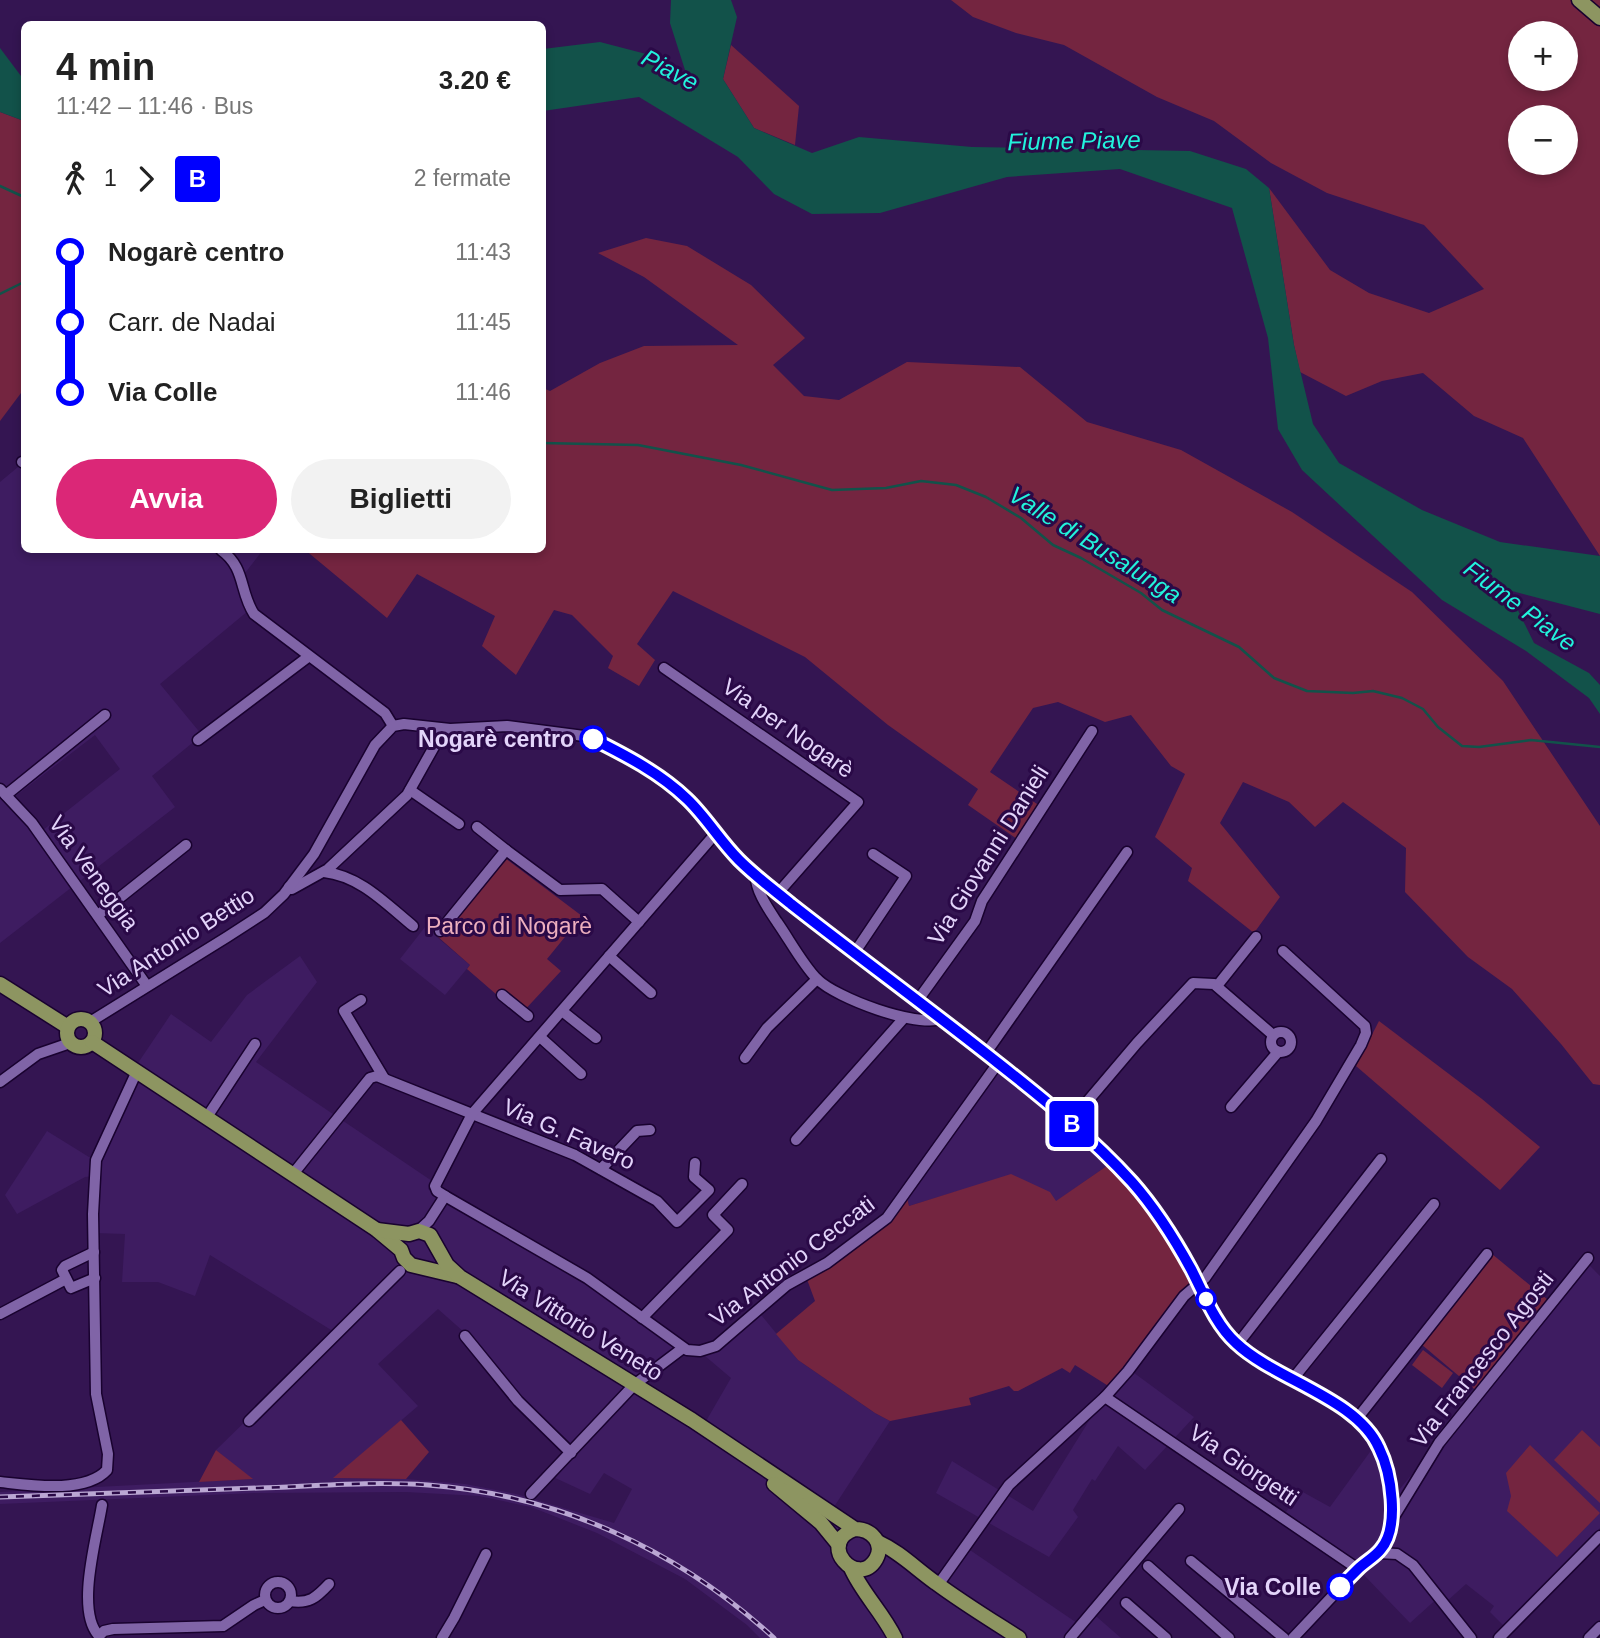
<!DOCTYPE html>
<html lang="it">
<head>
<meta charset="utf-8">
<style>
  body { margin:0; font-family:Helvetica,sans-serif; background:#f2f2f2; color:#222; height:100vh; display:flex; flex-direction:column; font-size:26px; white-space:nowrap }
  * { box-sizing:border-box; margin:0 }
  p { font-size:23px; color:#767676 }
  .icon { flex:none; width:38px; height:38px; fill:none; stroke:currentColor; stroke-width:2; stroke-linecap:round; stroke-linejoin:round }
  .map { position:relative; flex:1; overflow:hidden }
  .details { position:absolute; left:21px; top:21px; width:525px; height:532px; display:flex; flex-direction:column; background:#fff; border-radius:10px; box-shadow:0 4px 10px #0003 }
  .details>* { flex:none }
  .badge { padding:0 14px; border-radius:5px; font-size:24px; line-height:46px }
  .buttons { position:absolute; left:1508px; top:21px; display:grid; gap:14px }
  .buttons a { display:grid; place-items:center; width:70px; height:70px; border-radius:50%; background:#fff; box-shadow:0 4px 10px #0003; font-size:35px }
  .map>.badge { position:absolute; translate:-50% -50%; box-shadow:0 0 0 4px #fff }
  .legs { display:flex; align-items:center; gap:10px; height:77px; padding:0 35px; font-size:23px }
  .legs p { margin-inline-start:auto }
  .headline { display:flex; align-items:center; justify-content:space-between; height:119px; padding:0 35px }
  h1 { font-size:38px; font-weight:700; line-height:52px }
  .cta { display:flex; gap:14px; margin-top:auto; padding:14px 35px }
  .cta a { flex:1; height:80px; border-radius:42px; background:#db2777; color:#fff; font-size:28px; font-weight:700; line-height:80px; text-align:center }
  .cta a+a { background:#f2f2f2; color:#222 }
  ul { padding:0 35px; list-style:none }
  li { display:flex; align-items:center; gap:24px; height:70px; font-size:26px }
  li i { display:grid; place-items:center; width:10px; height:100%; margin:0 9px; background:currentColor }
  li i::after { content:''; width:18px; height:18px; margin:-9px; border:5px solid; border-radius:50%; background:#fff }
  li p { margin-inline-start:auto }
  li:first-child i { background:linear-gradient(#0000 50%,currentColor 0) }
  li:last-child i { background:linear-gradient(currentColor 50%,#0000 0) }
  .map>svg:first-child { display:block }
  .built { fill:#3e1c61; fill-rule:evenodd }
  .green { fill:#742540; fill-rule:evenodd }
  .water { fill:#12524a }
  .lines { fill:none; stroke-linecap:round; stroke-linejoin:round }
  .stream { stroke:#12524a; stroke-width:2.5 }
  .minor-casing { stroke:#19022f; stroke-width:13 }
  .major-casing { stroke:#19022f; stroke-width:17 }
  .minor { stroke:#8064a7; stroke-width:10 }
  .major { stroke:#8d9561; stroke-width:14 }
  .rail-casing { stroke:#baa7d3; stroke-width:5 }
  .rail { stroke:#2a0947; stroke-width:2.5; stroke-dasharray:8; stroke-linecap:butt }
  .line-1-casing { stroke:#fff; stroke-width:16 }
  .line-1 { stroke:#00f; stroke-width:10 }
  .stop-1-dot { fill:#fff; stroke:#00f; stroke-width:3.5 }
  .labels { text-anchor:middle; stroke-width:6; stroke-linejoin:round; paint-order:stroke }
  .street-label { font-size:23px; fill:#e3d4fa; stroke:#2a0947 }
  .stop-label { font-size:23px; font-weight:bold; fill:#e3d4fa; stroke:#2a0947; text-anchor:end }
  .park-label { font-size:23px; fill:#edafbe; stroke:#2a0947 }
  .water-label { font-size:24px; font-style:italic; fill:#22f3dc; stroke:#2a0947 }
</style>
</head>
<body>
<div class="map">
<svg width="1600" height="1638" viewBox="0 0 1600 1638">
  <rect width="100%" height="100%" fill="#341552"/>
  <!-- built -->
  <g class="built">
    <path d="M24,462V550H263L245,573L254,606L160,684L202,735L152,776L175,807L0,943V482ZM95,735L120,769L38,834L13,798Z"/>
    <polygon points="425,927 470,965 445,995 400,959"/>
    <path d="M300,956L317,982L256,1062L432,1181L428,1189L587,1281L686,1347L638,1384L702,1428L731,1378L698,1350L715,1344L757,1310L798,1360L875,1413L890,1421L828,1516L940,1584L967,1548L1077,1623L1089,1610L1121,1638H760L747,1625L685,1579L597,1533L531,1507L479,1496L406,1492L255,1493L0,1504V1492L251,1479L216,1450L336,1333L210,1255L195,1296L158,1282H122L125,1234L95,1233L96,1176L85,1177L17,1214L5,1195L47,1131L97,1162L136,1066L171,1014L211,1042L247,995ZM438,1309L464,1332L535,1416L573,1453L551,1476L590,1494L604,1473L632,1489L614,1523L516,1494L465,1484L406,1479L334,1478L418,1406L378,1364Z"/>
    <polygon points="999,1060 1114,1161 1048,1207 958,1191 909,1206 906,1193"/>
    <polygon points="1588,1264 1600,1276 1600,1528 1505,1627 1490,1612 1494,1606 1466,1584 1446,1602 1441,1595 1410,1623 1362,1573 1281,1519 1301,1491 1330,1507 1375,1445 1385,1468 1388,1503"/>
    <polygon points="1126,1367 1194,1417 1145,1470 1118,1446 1095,1481 1092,1479 1073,1510 1078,1517 1049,1557 936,1493 952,1461 1033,1511 1110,1387"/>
  </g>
  <!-- green -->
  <g class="green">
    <path d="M951,0H1600V556L1523,438L1474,416L1423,373L1382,381L1346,396L1300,372L1294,345L1269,188L1330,270L1369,293L1429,313L1484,289L1424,225L1327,193L1271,163L1214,121L1157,97L1064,45L1016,33L973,17ZM1521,33H1566V79H1521ZM1521,117H1566V163H1521Z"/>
    <polygon points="731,45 799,106 795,145 754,128 723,79"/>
    <polygon points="0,112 24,121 24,389 0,421"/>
    <polygon points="646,238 687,246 751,285 805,338 773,365 804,396 839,400 907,362 1020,367 1087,422 1181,450 1292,512 1412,592 1503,681 1600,826 1600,1085 1593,1084 1561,1044 1512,989 1468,957 1405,892 1406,848 1343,802 1315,827 1289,802 1243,782 1220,823 1280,897 1254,933 1188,881 1192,868 1155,837 1185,774 1171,766 1131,715 1105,722 1058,702 1033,708 990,772 1040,806 1017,839 968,805 978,789 888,725 805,657 673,591 637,644 655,660 639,686 608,668 613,656 572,615 554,610 516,675 482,646 495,616 417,574 387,618 310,554 306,550 542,550 543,388 550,391 600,363 644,346 738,345 644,277 598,253"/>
    <polygon points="501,855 582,916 547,959 561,971 520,1015 467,969 470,965 437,936"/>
    <polygon points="1379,1021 1482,1099 1540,1147 1500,1190 1356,1066"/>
    <polygon points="1114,1161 1149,1204 1195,1285 1110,1387 1075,1365 1070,1373 1062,1368 1018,1391 1014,1391 1009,1386 969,1398 971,1405 890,1421 875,1413 798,1360 776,1334 815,1301 805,1274 877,1224 906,1193 909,1206 1011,1174 1050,1192 1056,1201"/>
    <polygon points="1492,1254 1554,1305 1479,1393 1421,1344"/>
    <polygon points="1423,1350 1453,1373 1442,1388 1412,1365"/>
    <polygon points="401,1420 429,1452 406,1479 333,1478"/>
    <polygon points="1582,1430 1600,1447 1600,1503 1554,1460"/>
    <polygon points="1530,1445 1600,1513 1557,1557 1507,1511 1511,1496 1506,1473"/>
    <polygon points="216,1450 253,1479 199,1482"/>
  </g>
  <!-- water -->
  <g class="water">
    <polygon points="671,0 731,0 737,17 723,79 754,128 812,153 859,137 972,147 1190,151 1246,169 1269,188 1294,345 1313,424 1339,463 1422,510 1500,542 1600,556 1600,614 1508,590 1534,643 1589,673 1600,685 1600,714 1589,698 1526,651 1442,600 1302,470 1278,429 1268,338 1232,208 1120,169 1007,177 880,213 812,214 774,194 738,157 639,97 543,111 543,49 600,42 650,55 692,92 670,23"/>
    <polygon points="0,48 24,80 24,121 0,112"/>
  </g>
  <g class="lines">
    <!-- stream -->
    <g class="stream">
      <polyline points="0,186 24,197"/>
      <polyline points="0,294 24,282"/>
      <polyline points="542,443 638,445 741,465 832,490 886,488 921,481 956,485 986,497 1021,518 1053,545 1081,558 1141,593 1162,610 1239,647 1274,678 1307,691 1353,693 1373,691 1402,698 1423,709 1438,727 1462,746 1479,747 1531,740 1600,747"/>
    </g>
    <defs>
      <g id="minor">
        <polyline points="22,462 24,463"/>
        <path d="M221,550C246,568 239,591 254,614L385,713L393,726"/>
        <polyline points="664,668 858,802 778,893"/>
        <polyline points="198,740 308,657"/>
        <polyline points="0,789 32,823 147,986"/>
        <polyline points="410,790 459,824"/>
        <polyline points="6,795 105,715"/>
        <polyline points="477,827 506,850"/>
        <path d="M324,872C360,876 385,903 413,926"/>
        <path d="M756,874C754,889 769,910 777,922C789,939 803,965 817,979C838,999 915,1027 942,1019"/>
        <polyline points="289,887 292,889 328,869 407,795 444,729"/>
        <polyline points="98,915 186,845"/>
        <polyline points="440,931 506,850 560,890 602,889 639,922"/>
        <polyline points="855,952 906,876 873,854"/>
        <polyline points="609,956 651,993"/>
        <polyline points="1217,986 1256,937"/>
        <polyline points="502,995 528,1016"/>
        <polyline points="361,1000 344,1011 384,1078"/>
        <polyline points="918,1000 975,921 982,901 1092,731"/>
        <polyline points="562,1011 596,1038"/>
        <polyline points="90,1022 227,937 264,913 284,894 314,854 375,745 393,726 404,724 450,729 507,726 584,736 633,759 686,798 740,861 790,903 1026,1085 1104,1153 1141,1192 1167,1226 1203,1295 1229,1337 1251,1355 1289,1379 1326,1397 1352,1416 1371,1434 1378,1445 1389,1479 1391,1513 1388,1539 1378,1553 1358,1569 1293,1638"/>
        <circle cx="1281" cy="1042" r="10"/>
        <polyline points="540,1037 581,1074"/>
        <polyline points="986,1053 1127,852"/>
        <polyline points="745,1058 767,1028 817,979"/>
        <polyline points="0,1082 38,1054 70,1043"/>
        <polyline points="1231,1107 1278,1052"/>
        <polyline points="207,1117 255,1044"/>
        <polyline points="1070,1122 1137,1043 1193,983 1214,984 1273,1035"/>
        <polyline points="796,1140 904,1018"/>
        <polyline points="601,1169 637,1131 650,1130"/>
        <polyline points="293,1174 370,1078 377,1076 575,1155 657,1201 677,1222 709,1190 694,1177 695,1163"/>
        <polyline points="445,1196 587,1278 687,1350 700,1351 716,1346 787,1285 827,1263 887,1218 998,1063"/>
        <polyline points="418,1231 429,1221 445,1196 437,1191 435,1186 472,1114 716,833"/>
        <polyline points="94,1252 65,1266 62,1270 71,1288 95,1278"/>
        <polyline points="0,1314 66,1279"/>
        <polyline points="642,1318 728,1230 713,1215 742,1184"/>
        <polyline points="465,1336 518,1401 571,1453"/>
        <polyline points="1237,1345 1381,1159"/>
        <polyline points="1292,1380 1434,1204"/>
        <polyline points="1105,1397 1358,1569"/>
        <polyline points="1356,1420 1487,1254"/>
        <polyline points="249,1421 400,1271"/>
        <path d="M0,1482C29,1485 85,1494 107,1470L108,1454L96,1394L93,1214L96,1160L137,1071"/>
        <polyline points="531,1494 634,1385 683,1348"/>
        <polyline points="1392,1520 1439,1443 1588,1258"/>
        <polyline points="1378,1553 1397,1554 1413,1565 1471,1638"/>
        <polyline points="1191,1561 1284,1638"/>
        <polyline points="1148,1566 1229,1638"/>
        <circle cx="278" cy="1595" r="13"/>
        <polyline points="938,1585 1009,1485 1105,1397 1128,1371 1184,1296 1205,1278 1316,1121 1361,1045 1366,1033 1365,1026 1283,951"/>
        <path d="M290,1601C309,1604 316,1598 329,1584"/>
        <polyline points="1126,1603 1166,1638"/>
        <polyline points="99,1636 104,1631 113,1629 223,1626 254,1605 265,1600"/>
        <path d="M99,1636C75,1611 97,1537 102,1505"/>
        <polyline points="442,1638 454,1618 486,1554"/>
        <polyline points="1070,1638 1179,1509"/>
        <polyline points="1499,1638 1600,1536"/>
        <polyline points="1589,1638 1600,1627"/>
      </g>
      <g id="major">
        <polyline points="1579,0 1600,18"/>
        <polyline points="0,984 68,1027"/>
        <circle cx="81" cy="1033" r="14"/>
        <polyline points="92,1042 377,1230 401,1250 404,1258 411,1265 457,1276"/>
        <path d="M377,1230L409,1234L419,1231L430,1235L447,1265L460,1277L692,1420L855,1529C871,1529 885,1543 876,1559C858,1590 815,1543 855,1529"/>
        <polyline points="774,1484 821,1523 839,1545"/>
        <path d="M878,1542C900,1552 916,1569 936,1583C963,1603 991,1620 1019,1638"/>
        <path d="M851,1568C862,1593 883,1613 895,1638"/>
      </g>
    </defs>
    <!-- minor casing -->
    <use href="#minor" class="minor-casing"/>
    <!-- major casing -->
    <use href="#major" class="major-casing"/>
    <!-- minor -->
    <use href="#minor" class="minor"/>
    <!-- major -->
    <use href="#major" class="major"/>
    <defs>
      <path id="rail" d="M0,1497C86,1494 173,1491 259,1488C315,1486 372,1481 428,1485C559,1495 678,1550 774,1638"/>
    </defs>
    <!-- rail casing -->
    <use href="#rail" class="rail-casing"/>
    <!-- rail -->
    <use href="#rail" class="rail"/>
  </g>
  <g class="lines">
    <defs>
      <path id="line-1" d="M593,739C625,755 660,773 687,799C706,817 720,841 739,860C755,876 774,890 791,904C860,958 930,1009 998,1063C1045,1100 1092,1138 1132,1182C1156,1209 1174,1238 1191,1269C1204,1294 1215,1324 1236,1343C1275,1380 1357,1398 1379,1448C1391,1472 1400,1527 1381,1549C1375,1557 1365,1562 1358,1569C1352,1575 1346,1581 1340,1587"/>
    </defs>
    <!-- line-1 casing -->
    <use href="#line-1" class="line-1-casing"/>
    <!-- line-1 -->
    <use href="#line-1" class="line-1"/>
  </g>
  <!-- markers -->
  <g class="stop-1-dot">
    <circle cx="593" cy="739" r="12"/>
    <circle cx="1206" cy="1299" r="9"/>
    <circle cx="1340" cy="1587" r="12"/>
  </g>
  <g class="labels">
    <!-- street labels -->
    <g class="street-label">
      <text transform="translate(788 728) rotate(35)" y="8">Via per Nogarè</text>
      <text transform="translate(988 855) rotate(-58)" y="8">Via Giovanni Danieli</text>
      <text transform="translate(94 873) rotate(54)" y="8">Via Veneggia</text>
      <text transform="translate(176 942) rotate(-33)" y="8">Via Antonio Bettio</text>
      <text transform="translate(569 1134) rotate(24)" y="8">Via G. Favero</text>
      <text transform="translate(792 1261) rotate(-37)" y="8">Via Antonio Ceccati</text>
      <text transform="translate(581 1325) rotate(32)" y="8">Via Vittorio Veneto</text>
      <text transform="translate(1482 1359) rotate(-52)" y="8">Via Francesco Agosti</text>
      <text transform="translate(1244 1465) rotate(34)" y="8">Via Giorgetti</text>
    </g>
    <!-- stop labels -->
    <g class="stop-label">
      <text x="574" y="747">Nogarè centro</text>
      <text x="1321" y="1595">Via Colle</text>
    </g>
    <!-- park labels -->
    <g class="park-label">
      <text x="509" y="934">Parco di Nogarè</text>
    </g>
    <!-- water labels -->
    <g class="water-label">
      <text transform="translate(670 70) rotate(28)" y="8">Piave</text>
      <text transform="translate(1074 141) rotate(-1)" y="8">Fiume Piave</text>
      <text transform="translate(1095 545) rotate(32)" y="8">Valle di Busalunga</text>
      <text transform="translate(1520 606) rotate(37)" y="8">Fiume Piave</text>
    </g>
  </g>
</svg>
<div class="buttons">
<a>+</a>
<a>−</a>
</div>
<b class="badge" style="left:1072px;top:1124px;background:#00f;color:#fff">B</b>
<section class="details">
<div class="headline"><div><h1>4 min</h1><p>11:42 – 11:46 · Bus</p></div><b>3.20 €</b></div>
<div class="legs"><svg class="icon" aria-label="walk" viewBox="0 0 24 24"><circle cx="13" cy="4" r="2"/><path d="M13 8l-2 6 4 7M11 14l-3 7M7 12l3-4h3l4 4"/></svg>1<svg class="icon" aria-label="forward" viewBox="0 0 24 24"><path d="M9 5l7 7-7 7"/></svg><b class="badge" style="background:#00f;color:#fff">B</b><p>2 fermate</p></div>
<ul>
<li><i style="color:#00f"></i><b>Nogarè centro</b><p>11:43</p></li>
<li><i style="color:#00f"></i><span>Carr. de Nadai</span><p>11:45</p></li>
<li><i style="color:#00f"></i><b>Via Colle</b><p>11:46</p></li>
</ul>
<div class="cta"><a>Avvia</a><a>Biglietti</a></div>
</section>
</div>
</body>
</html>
